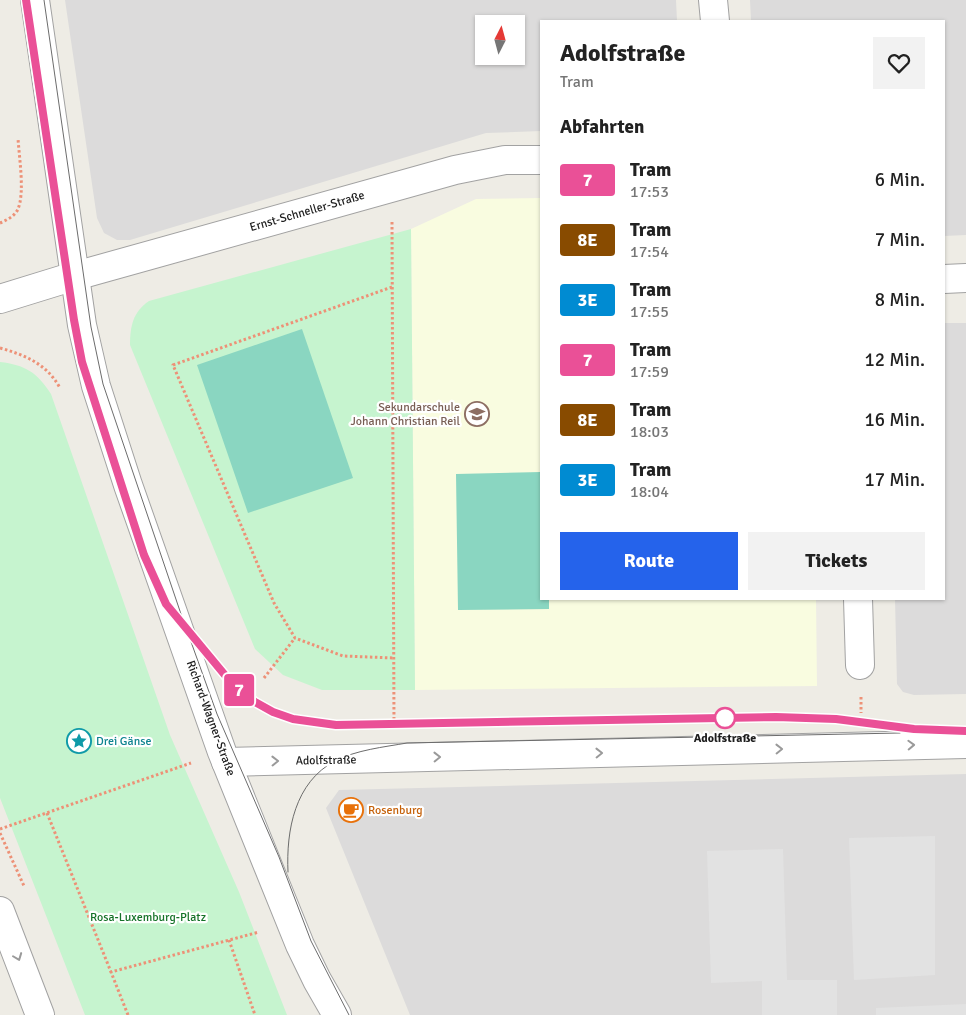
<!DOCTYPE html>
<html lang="de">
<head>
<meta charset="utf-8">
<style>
  body { margin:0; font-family:Signika,sans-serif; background:#f2f2f2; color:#222; height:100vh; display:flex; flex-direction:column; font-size:19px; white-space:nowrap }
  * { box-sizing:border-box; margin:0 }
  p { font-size:16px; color:#767676 }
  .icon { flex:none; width:28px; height:28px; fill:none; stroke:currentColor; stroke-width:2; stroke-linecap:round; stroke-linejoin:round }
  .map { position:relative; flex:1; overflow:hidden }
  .sheet { position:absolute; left:540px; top:20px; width:405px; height:580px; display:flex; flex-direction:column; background:#fff; border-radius:0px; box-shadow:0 1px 4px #0004 }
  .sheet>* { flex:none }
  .badge { padding:0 10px; border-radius:4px; font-size:18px; line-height:32px }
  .needle { width:32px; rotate:6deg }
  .tools { position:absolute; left:475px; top:15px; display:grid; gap:10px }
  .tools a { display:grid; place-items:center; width:50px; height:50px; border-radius:0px; background:#fff; box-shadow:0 1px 4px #0004; font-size:25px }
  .map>.badge { position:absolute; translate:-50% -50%; box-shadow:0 0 0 2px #fff }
  h2 { padding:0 20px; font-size:19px; line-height:45px }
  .round { display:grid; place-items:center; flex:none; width:52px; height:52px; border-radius:0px; background:#f2f2f2 }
  .headline { display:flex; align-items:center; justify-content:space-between; height:85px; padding:0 20px }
  h1 { font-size:24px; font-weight:700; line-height:38px }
  .primary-button { display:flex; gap:10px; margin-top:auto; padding:10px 20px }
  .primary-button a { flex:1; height:58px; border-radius:0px; background:#2563eb; color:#fff; font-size:20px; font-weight:700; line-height:58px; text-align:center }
  .primary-button a+a { background:#f2f2f2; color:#222 }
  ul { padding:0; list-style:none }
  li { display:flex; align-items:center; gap:15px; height:60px; padding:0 20px }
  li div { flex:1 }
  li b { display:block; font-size:19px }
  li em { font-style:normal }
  li .badge { min-width:55px; font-weight:700; text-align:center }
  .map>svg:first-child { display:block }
  .residential { fill:#dcdbdb; fill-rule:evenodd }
  .education { fill:#f9fce0 }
  .park { fill:#c6f4cf }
  .pitch { fill:#8ad6c1 }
  .parking { fill:#e2e2e2 }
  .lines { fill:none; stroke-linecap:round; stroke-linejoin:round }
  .minor-casing { stroke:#a2a2a2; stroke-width:30 }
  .tertiary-casing { stroke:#a2a2a2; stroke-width:30 }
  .path { stroke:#ed9177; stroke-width:3; stroke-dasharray:2.5 2.5; stroke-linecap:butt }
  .minor { stroke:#fff; stroke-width:28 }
  .tertiary { stroke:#fff; stroke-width:28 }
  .tram { stroke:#6c6c6c; stroke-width:1 }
  .oneway { stroke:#9a9a9a }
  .line-casing { stroke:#fff; stroke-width:11 }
  .line { stroke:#ea5097; stroke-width:8 }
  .stop-dot { fill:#fff; stroke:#ea5097; stroke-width:2.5 }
  .labels { text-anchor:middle; stroke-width:4.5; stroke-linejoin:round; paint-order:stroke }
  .street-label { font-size:12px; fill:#1e1e1e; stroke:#fff }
  .education-label { font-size:12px; fill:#785e54; stroke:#fff; text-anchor:end }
  .stop-label { font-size:12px; font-weight:bold; fill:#1e1e1e; stroke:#fff }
  .culture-label { font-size:12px; fill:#0d838f; stroke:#fff; text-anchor:start }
  .food-label { font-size:12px; fill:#c56008; stroke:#fff; text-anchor:start }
  .park-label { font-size:12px; fill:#157228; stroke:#fff }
</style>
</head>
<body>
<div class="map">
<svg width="966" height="1015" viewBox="0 0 966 1015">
  <rect width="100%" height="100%" fill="#eeece5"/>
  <!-- residential -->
  <g class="residential">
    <path d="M65,0H676L677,21H541V131L486,133L130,240H117L104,233L97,218ZM484,24H516V56H484Z"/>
    <polygon points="750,0 966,0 966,235 944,236 944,21 751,21"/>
    <polygon points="944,323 966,323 966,694 914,695 903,692 897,684 895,599 944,599"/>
    <polygon points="966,774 966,1015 410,1015 326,808 339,790"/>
  </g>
  <!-- education -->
  <polygon class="education" points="541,198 541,599 816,599 817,686 415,690 411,229 476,199"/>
  <!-- park -->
  <g class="park">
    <path d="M411,229L415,690H322L283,675L255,649L130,345C130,326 133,312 149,301Z"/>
    <path d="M0,362C25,365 37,372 51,394L170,735L239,892L287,1015H85L0,798Z"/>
  </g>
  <!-- pitch -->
  <g class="pitch">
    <polygon points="302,329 353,478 248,513 197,365"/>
    <polygon points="541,472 541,599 549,599 549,609 458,610 456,474"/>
  </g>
  <!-- parking -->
  <g class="parking">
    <polygon points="935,836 935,975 854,980 849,838"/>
    <polygon points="783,849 787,980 837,980 837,1015 762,1015 762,981 711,983 707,851"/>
    <polygon points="966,1004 966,1015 876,1015 876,1008"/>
  </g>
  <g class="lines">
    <defs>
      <g id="minor">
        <polyline points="713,0 715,21"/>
        <polyline points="944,279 966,278"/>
        <polyline points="0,299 68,278 455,170 505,160 541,160"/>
        <polyline points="858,599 860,665"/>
        <polyline points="226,762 966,744"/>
        <polyline points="0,911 40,1015"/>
      </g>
      <polyline id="tertiary" points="35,0 82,325 96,386 128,485 222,752 300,945 317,980 337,1015"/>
    </defs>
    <!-- minor casing -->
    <use href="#minor" class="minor-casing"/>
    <!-- tertiary casing -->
    <use href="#tertiary" class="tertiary-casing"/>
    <!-- path -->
    <g class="path">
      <polyline points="392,222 394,725"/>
      <path d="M0,223C7,220 15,216 18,209C25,192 19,157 18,138"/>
      <polyline points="392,287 173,365 274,603 295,638 343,656 394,658"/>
      <path d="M0,348C25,355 47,364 60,388"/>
      <polyline points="264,678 295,638"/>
      <polyline points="861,697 861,713"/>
      <polyline points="47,813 111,972"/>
      <polyline points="0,829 191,763"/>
      <polyline points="0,833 24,886"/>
      <polyline points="229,940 255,1015"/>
      <polyline points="128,1015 111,972 259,932"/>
    </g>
    <!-- minor -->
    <use href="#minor" class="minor"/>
    <!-- tertiary -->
    <use href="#tertiary" class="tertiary"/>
    <!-- tram -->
    <g class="tram">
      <polyline points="26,0 74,320 82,362 144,555 166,605 234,686 255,702 273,712 293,719 336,725 776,717 836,719 914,729 962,731"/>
      <polyline points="44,0 91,327 103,384 183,620"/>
      <polyline points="190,639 217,714 279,857 311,941 349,1015"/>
      <path d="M288,872C286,830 295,782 335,761C356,750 384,747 407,743L900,733"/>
    </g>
  </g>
  <!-- one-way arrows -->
  <defs><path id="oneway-chevron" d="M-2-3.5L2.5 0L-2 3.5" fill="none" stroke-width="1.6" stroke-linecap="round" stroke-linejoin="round" transform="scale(1.25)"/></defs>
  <g class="oneway">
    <use href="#oneway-chevron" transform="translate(911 745) rotate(-2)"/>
    <use href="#oneway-chevron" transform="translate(779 749) rotate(-1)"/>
    <use href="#oneway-chevron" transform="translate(599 753) rotate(-1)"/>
    <use href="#oneway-chevron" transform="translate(437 757) rotate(-1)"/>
    <use href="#oneway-chevron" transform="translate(275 761) rotate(-1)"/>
    <use href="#oneway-chevron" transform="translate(18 957) rotate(69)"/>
  </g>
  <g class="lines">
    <defs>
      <polyline id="line" points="26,0 74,320 82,362 144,555 166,604 234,686 255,702 273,712 293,719 336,725 776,717 836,719 914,729 966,731"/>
    </defs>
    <!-- line casing -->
    <use href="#line" class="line-casing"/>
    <!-- line -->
    <use href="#line" class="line"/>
  </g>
  <!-- icons -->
  <defs>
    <symbol id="school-ring" viewBox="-11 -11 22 22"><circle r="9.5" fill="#fff" stroke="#8d6e63" stroke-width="1.5"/><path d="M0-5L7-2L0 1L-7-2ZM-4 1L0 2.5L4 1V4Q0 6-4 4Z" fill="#8d6e63"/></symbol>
    <symbol id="sight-ring" viewBox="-11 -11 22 22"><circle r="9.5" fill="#fff" stroke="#0f9aa8" stroke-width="1.5"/><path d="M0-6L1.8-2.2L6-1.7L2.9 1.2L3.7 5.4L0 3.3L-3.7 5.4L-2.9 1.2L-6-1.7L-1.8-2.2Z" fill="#0f9aa8"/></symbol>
    <symbol id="cafe-ring" viewBox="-11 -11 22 22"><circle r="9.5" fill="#fff" stroke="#e8710a" stroke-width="1.5"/><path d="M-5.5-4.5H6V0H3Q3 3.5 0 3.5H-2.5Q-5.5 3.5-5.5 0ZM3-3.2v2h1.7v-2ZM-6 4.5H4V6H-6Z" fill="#e8710a"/></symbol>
  </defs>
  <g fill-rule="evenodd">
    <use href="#school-ring" x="463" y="400" width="28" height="28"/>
    <use href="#sight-ring" x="65" y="727" width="28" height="28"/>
    <use href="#cafe-ring" x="337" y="796" width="28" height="28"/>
  </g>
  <!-- markers -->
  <circle class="stop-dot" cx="725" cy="718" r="10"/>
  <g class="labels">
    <!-- street labels -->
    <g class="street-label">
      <text transform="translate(307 211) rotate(-16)" y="4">Ernst-Schneller-Straße</text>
      <text transform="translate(211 718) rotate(70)" y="4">Richard-Wagner-Straße</text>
      <text transform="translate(326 760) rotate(-1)" y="4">Adolfstraße</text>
    </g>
    <!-- education labels -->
    <g class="education-label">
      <text x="460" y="411">Sekundarschule<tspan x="460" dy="14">Johann Christian Reil</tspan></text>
    </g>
    <!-- stop labels -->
    <g class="stop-label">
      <text x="725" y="742">Adolfstraße</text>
    </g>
    <!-- culture labels -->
    <g class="culture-label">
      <text x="96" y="745">Drei Gänse</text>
    </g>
    <!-- food labels -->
    <g class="food-label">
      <text x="368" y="814">Rosenburg</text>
    </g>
    <!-- park labels -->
    <g class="park-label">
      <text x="148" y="921">Rosa-Luxemburg-Platz</text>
    </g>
  </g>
</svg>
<div class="tools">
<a><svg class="needle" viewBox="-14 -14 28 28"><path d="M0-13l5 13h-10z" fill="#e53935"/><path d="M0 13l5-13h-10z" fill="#767676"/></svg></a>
</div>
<b class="badge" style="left:239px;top:690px;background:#ea5097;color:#fff">7</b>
<section class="sheet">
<div class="headline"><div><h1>Adolfstraße</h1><p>Tram</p></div><a class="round"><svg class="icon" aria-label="heart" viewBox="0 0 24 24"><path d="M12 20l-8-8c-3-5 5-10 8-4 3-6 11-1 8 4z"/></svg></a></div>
<h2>Abfahrten</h2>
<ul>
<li><span class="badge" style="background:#ea5097;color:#fff">7</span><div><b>Tram</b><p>17:53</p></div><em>6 Min.</em></li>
<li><span class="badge" style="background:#884b00;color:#fff">8E</span><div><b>Tram</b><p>17:54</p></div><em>7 Min.</em></li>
<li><span class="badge" style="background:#008bd2;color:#fff">3E</span><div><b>Tram</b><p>17:55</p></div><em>8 Min.</em></li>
<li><span class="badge" style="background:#ea5097;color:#fff">7</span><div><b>Tram</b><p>17:59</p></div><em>12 Min.</em></li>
<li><span class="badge" style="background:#884b00;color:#fff">8E</span><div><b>Tram</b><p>18:03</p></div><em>16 Min.</em></li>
<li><span class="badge" style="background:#008bd2;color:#fff">3E</span><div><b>Tram</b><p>18:04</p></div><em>17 Min.</em></li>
</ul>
<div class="primary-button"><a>Route</a><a>Tickets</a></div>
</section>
</div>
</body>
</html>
